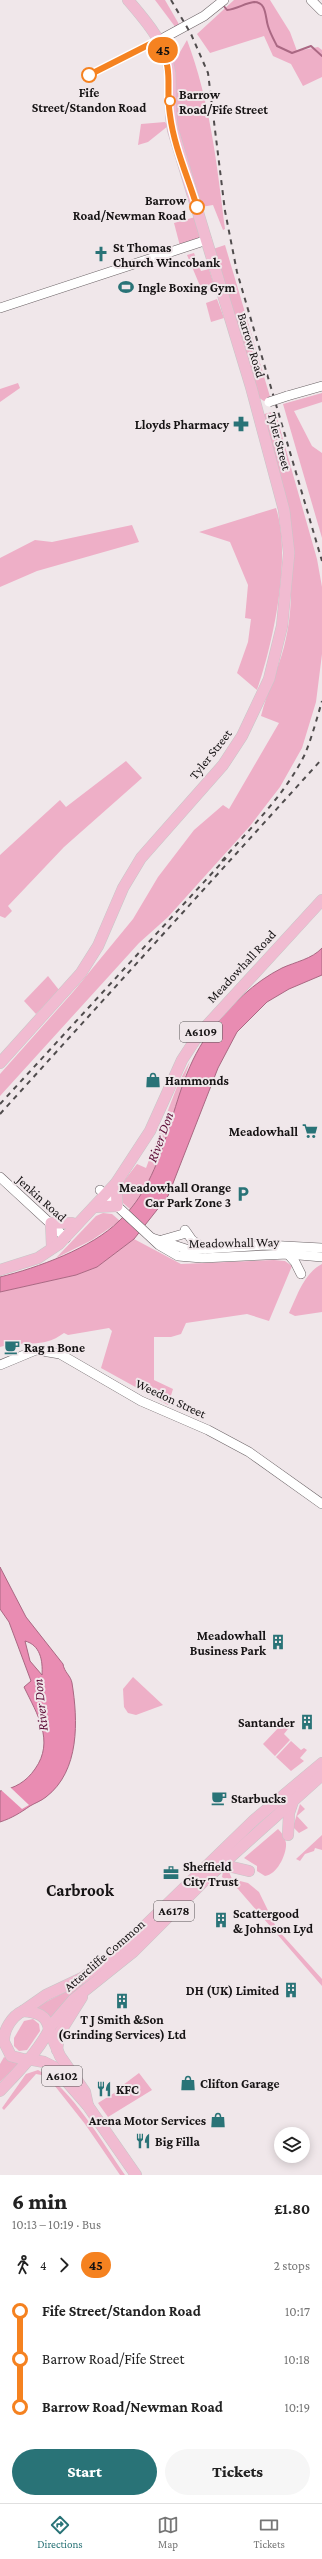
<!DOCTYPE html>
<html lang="en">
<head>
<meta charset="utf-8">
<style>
  body { margin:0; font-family:"Crimson Pro",serif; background:#f6f6f6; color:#222; height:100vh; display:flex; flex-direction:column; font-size:15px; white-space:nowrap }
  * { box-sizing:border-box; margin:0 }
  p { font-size:13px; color:#767676 }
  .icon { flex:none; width:22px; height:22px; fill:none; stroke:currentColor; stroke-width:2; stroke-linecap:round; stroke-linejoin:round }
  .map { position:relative; height:2175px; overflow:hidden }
  .drawer { display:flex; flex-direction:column; background:#fff; flex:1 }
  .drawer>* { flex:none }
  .badge { padding:0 8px; border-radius:13px; font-size:14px; line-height:26px }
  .buttons { position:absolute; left:274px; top:2127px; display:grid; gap:8px }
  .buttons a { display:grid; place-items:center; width:36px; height:36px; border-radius:50%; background:#fff; box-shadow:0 2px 10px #0003; font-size:20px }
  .map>.badge { position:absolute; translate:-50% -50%; box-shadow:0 0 0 2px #fff }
  .legs { display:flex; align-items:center; gap:6px; height:44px; padding:0 12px; font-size:13px }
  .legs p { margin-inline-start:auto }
  .head { display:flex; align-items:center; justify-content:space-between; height:68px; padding:0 12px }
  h1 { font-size:22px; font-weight:800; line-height:30px }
  .primary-button { display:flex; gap:8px; margin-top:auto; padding:8px 12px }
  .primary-button a { flex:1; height:46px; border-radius:24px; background:#297377; color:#fff; font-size:16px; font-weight:800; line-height:46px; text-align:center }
  .primary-button a+a { background:#f6f6f6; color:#222 }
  ul { padding:0 12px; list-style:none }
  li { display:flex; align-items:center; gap:14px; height:48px; font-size:15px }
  li i { display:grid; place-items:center; width:6px; height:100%; margin:0 5px; background:currentColor }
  li i::after { content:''; width:10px; height:10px; margin:-5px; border:3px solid; border-radius:50%; background:#fff }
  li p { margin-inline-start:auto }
  li:first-child i { background:linear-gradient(#0000 50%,currentColor 0) }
  li:last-child i { background:linear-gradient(currentColor 50%,#0000 0) }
  .tabs { display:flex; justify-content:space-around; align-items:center; height:56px; border-top:1px solid #e0e0e0; background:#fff; font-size:11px; color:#767676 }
  .tabs a { display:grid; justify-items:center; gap:2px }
  .tabs .on { color:#297377 }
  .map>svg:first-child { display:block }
  .green { fill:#eeafc7 }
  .water { fill:#e98cb2; stroke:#aa6883; fill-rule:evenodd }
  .pier { fill:#f0e7ea }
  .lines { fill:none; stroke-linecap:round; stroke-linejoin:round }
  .stream { stroke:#aa6883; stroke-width:2 }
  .minor-casing { stroke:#6b6366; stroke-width:10 }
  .major-casing { stroke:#c7c6c7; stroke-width:12 }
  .minor { stroke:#fff; stroke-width:9 }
  .major { stroke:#f1bbd1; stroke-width:11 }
  .rail { stroke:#504c4d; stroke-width:2; stroke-dasharray:5 5; stroke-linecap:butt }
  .minor-bridge-casing { stroke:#6b6366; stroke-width:10; stroke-linecap:butt }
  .minor-bridge { stroke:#fff; stroke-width:9 }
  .line-1-casing { stroke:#fff; stroke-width:9 }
  .line-1 { stroke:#f58220; stroke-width:6 }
  .stop-1-dot { fill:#fff; stroke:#f58220; stroke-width:2 }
  .labels { text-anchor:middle; stroke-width:4; stroke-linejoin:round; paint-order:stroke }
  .shield { fill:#f0e7ea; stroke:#575354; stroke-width:1 }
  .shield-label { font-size:12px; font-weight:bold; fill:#161314 }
  .stop-label { font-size:13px; font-weight:bold; fill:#161314; stroke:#f0e7ea }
  .poi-label { font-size:13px; font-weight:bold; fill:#161314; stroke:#f0e7ea; text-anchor:start }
  .street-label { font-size:13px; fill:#161314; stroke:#f0e7ea }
  .water-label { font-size:14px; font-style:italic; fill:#5d0a36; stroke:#f0e7ea }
  .district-label { font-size:17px; font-weight:bold; fill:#161314; stroke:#f0e7ea }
</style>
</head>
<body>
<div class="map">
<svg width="322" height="2175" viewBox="0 0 322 2175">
  <rect width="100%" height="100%" fill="#f0e7ea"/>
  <!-- green -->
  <g class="green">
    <polygon points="155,0 165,0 180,26 176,28"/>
    <polygon points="234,0 270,0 290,32 297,51 318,47 322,50 322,77 303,86 291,64 273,56 264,36 210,53 197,34"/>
    <path d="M187,40C210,101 217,164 225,229L223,230L213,205L201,207L176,121V75L173,64Z"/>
    <polygon points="165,122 168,126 148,142 138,145 141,124"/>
    <polygon points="195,217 200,239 180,246 174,223"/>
    <polygon points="225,245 271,400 264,401 256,396 213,249"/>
    <polygon points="194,253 201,271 209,269 215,288 203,293 187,255"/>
    <polygon points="217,299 224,318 211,322 206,303"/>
    <polygon points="18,383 20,388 0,402 0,389"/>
    <polygon points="322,393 322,402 294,411 312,446 322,453 322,538 283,404"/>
    <path d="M275,411L317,559L322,587V654L316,702L302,748L280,787L250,826L168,917L139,943L0,1096V1074L73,992L133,919L158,877L194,830L223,805L229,809L279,723L261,716C267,692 278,670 284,647C304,570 277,490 261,415Z"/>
    <path d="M276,508C292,557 273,643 257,690L237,673L248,642L251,619L245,618L248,585L230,542L199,532Z"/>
    <polygon points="132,525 139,542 37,571 0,587 0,558 35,540 52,542"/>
    <polygon points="126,761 142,778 64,847 8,906 12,911 5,918 0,916 0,855 60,800 66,807"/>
    <polygon points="48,976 59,990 36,1014 24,1001"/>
    <path d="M190,1061C173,1110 165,1168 130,1209L123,1203L120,1186L137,1164L146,1168L178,1084Z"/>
    <polygon points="103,1213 112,1214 120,1221 92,1240 56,1258 96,1216"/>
    <path d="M134,1239L181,1264L274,1260L285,1261L292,1266L269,1321L247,1314L186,1323L181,1334L171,1337H154V1380L173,1389L168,1405L101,1368L112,1331L109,1328L68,1335L64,1333C41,1350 25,1339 0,1347V1292L76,1275L97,1267Z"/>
    <path d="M322,1264V1312L295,1316L289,1313C297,1296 304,1273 322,1264Z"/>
    <polygon points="133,1677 163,1705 136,1715 128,1713 124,1707 123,1689"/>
    <polygon points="282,1724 288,1729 284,1734 290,1740 275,1756 263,1744"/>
    <polygon points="291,1741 301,1750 304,1748 307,1750 300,1758 304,1761 291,1771 276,1757"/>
    <polygon points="300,1804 305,1809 297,1816 308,1828 299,1833 293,1827"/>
    <path d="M278,1829C282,1833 285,1837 286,1843C287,1854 277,1875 265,1876L257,1871V1866L244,1858Z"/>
    <polygon points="322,1835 322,1850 315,1848 314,1851 305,1854 300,1861 296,1859"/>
    <polygon points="223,1872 229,1872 232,1879 248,1883 259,1892 277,1929 322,1979 322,1986 238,1889 222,1877"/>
    <polygon points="83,1983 84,1984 49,2020 32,2009"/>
    <polygon points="33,2019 39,2024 40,2031 27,2050 19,2051 14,2046 14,2038 24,2021"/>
    <polygon points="4,2057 19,2064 0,2082 0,2064"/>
    <path d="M38,2070C70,2086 104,2145 125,2175H120L85,2124L47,2076L36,2074L4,2110L2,2108L26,2074Z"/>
    <polygon points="139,2073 152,2090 108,2117 98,2103 119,2090 119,2088"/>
  </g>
  <!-- water -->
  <g class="water">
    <path d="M322,948V975L289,989L267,1002L237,1032L218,1068L168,1196L134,1239L97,1267L76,1275L0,1292V1277C37,1268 92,1248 119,1221C144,1198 157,1166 167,1134C179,1097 187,1061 212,1029C231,1005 254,982 282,968C295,962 312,959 322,948Z"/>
    <path d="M0,1567L26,1617L63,1664C64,1672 71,1676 72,1683C78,1720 80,1771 46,1797C41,1801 35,1803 30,1806C20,1813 12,1818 0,1822V1791C15,1788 26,1782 35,1769C55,1741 37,1714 24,1687L31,1681L9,1622L0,1609ZM25,1641C40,1645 43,1660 42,1675L30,1661Z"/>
  </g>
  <!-- pier -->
  <polygon class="pier" points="10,1787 29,1805 22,1809 0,1789"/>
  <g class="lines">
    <!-- stream -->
    <path class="stream" d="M223,5L227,10C237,9 245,3 254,2C267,2 265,17 268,26C270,33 274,40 277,46L292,53L311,46L322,56"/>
    <defs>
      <g id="minor">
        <polyline points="311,0 322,11"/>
        <polyline points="158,41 204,16 224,0"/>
        <polyline points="0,308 207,240"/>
        <polyline points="287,396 322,386"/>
        <polyline points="0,1177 66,1238"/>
        <polyline points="100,1190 159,1245 178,1256 202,1258 288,1254 322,1257"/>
        <polyline points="185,1230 192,1240 205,1249"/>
        <polyline points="152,1238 189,1250 266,1245 322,1248"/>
        <polyline points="162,1240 183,1234"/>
        <polyline points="288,1254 295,1262 301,1274"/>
        <polyline points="0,1365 36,1350 60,1354 141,1401 208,1430 249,1452 322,1504"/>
      </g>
      <g id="major">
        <path d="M0,1063L81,973L98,946L123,888L141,858L223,765L242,736L269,679L282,626L289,553L284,510L251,387L173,130C169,111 171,94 170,74C167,45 147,22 128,0"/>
        <polyline points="94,1207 117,1206 116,1183"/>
        <polyline points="52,1247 51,1223 72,1223"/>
        <polyline points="0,1270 38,1258 59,1244 116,1183 150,1131 182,1060 199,1034 322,900"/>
        <polyline points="288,1835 289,1813 292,1804"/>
        <polyline points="220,1866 228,1866 249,1871"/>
        <polyline points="23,2011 46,1995 82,1978 119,1951 254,1820 322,1763"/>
        <polyline points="49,2028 73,2000 133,1952 206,1879 322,1775"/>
        <polyline points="49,2030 60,2056 85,2092 88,2106"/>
        <polyline points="57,2050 59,2034 82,1997"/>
        <polyline points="28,2059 44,2062 54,2067 88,2106 136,2175"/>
        <path d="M0,2091C17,2073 37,2053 49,2030C48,2015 36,2012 23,2011C12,2016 3,2030 4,2042L11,2056L27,2060"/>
      </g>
    </defs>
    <!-- minor casing -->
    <use href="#minor" class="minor-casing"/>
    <!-- major casing -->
    <use href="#major" class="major-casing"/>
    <!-- minor -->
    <use href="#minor" class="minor"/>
    <!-- major -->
    <use href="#major" class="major"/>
    <!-- rail -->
    <g class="rail">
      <polyline points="171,0 191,34 208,73 225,211 237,272 322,561"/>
      <path d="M222,861C251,827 285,795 305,754C312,737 317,718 322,701"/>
      <polyline points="0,1104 226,858"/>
      <polyline points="0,1114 322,759"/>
    </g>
    <defs>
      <polyline id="minor-bridge" points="269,402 287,396"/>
    </defs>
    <!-- minor-bridge casing -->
    <use href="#minor-bridge" class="minor-bridge-casing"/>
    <!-- minor-bridge -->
    <use href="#minor-bridge" class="minor-bridge"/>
  </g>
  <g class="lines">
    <defs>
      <path id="line-1" d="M89,75L158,40C175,74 165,84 170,115C174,147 188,177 197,207"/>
    </defs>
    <!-- line-1 casing -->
    <use href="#line-1" class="line-1-casing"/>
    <!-- line-1 -->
    <use href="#line-1" class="line-1"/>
  </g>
  <!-- icons -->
  <defs>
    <symbol id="church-bare" viewBox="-9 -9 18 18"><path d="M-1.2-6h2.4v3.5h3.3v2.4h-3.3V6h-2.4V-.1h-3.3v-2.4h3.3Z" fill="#297377" stroke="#f0e7ea" stroke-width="2.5" paint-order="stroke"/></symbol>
    <symbol id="stadium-bare" viewBox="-9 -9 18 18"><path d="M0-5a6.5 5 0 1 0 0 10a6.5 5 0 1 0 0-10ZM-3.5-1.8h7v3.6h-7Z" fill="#297377" stroke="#f0e7ea" stroke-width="2.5" paint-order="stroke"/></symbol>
    <symbol id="pharmacy-bare" viewBox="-9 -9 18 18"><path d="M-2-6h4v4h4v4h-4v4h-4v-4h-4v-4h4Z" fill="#297377" stroke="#f0e7ea" stroke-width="2.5" paint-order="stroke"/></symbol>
    <symbol id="shop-bare" viewBox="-9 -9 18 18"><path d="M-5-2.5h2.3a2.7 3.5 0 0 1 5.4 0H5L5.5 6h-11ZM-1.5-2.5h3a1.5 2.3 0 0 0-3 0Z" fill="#297377" stroke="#f0e7ea" stroke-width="2.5" paint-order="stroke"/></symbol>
    <symbol id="supermarket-bare" viewBox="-9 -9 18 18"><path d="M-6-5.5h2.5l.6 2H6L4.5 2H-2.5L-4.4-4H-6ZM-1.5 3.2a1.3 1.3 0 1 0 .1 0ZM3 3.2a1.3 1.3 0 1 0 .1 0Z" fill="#297377" stroke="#f0e7ea" stroke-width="2.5" paint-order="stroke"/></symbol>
    <symbol id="parking-bare" viewBox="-9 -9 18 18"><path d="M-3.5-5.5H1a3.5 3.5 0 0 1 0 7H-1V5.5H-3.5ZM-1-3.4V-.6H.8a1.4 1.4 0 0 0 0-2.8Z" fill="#297377" stroke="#f0e7ea" stroke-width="2.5" paint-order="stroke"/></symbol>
    <symbol id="cafe-bare" viewBox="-9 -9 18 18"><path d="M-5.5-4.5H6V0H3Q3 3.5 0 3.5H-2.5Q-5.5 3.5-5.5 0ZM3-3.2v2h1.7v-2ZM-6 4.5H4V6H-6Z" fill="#297377" stroke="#f0e7ea" stroke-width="2.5" paint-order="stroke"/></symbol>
    <symbol id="building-bare" viewBox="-9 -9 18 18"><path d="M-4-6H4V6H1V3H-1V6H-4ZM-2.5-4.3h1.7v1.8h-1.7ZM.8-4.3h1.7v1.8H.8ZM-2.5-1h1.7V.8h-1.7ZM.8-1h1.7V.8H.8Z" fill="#297377" stroke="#f0e7ea" stroke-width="2.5" paint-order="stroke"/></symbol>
    <symbol id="office-bare" viewBox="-9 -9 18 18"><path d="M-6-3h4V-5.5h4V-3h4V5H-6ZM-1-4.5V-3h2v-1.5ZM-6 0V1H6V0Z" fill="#297377" stroke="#f0e7ea" stroke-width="2.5" paint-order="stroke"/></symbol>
    <symbol id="restaurant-bare" viewBox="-9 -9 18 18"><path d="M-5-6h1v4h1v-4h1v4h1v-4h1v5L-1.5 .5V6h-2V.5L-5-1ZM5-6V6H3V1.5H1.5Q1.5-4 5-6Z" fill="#297377" stroke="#f0e7ea" stroke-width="2.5" paint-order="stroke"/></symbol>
  </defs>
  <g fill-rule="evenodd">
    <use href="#church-bare" x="90" y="243" width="22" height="22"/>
    <use href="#stadium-bare" x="115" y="276" width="22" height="22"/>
    <use href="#pharmacy-bare" x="230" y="413" width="22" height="22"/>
    <use href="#shop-bare" x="142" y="1069" width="22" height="22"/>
    <use href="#supermarket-bare" x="299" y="1120" width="22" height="22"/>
    <use href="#parking-bare" x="232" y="1183" width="22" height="22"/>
    <use href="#cafe-bare" x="1" y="1336" width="22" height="22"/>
    <use href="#building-bare" x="267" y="1631" width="22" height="22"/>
    <use href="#building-bare" x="296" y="1711" width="22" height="22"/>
    <use href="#cafe-bare" x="208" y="1787" width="22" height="22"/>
    <use href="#office-bare" x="160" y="1862" width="22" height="22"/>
    <use href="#building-bare" x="210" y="1909" width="22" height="22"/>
    <use href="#building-bare" x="280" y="1979" width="22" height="22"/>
    <use href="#building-bare" x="111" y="1990" width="22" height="22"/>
    <use href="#shop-bare" x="177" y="2072" width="22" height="22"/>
    <use href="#restaurant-bare" x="93" y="2078" width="22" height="22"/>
    <use href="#shop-bare" x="207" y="2109" width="22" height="22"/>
    <use href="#restaurant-bare" x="132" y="2130" width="22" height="22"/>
  </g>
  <!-- markers -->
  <g class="stop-1-dot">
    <circle cx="89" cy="75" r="7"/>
    <circle cx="170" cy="101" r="5"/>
    <circle cx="197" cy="207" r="7"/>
  </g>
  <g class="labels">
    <!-- shield labels -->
    <g class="shield">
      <rect x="180" y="1022" width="42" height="20" rx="3"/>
      <rect x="154" y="1901" width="40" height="20" rx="3"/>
      <rect x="42" y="2066" width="40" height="20" rx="3"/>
    </g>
    <g class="shield-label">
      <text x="201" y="1036">A6109</text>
      <text x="174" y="1915">A6178</text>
      <text x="62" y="2080">A6102</text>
    </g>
    <!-- stop labels -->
    <g class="stop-label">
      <text x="89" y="97">Fife<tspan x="89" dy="15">Street/Standon Road</tspan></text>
      <text x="179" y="99" text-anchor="start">Barrow<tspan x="179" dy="15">Road/Fife Street</tspan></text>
      <text x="186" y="205" text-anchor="end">Barrow<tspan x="186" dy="15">Road/Newman Road</tspan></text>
    </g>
    <!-- poi labels -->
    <g class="poi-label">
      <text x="113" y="252">St Thomas<tspan x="113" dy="15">Church Wincobank</tspan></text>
      <text x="138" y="292">Ingle Boxing Gym</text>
      <text x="229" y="429" text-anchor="end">Lloyds Pharmacy</text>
      <text x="165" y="1085">Hammonds</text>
      <text x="298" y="1136" text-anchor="end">Meadowhall</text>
      <text x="231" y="1192" text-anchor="end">Meadowhall Orange<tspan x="231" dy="15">Car Park Zone 3</tspan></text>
      <text x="24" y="1352">Rag n Bone</text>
      <text x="266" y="1640" text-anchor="end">Meadowhall<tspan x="266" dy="15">Business Park</tspan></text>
      <text x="295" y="1727" text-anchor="end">Santander</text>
      <text x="231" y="1803">Starbucks</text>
      <text x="183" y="1871">Sheffield<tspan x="183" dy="15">City Trust</tspan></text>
      <text x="233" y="1918">Scattergood<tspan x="233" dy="15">&amp; Johnson Lyd</tspan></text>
      <text x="279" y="1995" text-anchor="end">DH (UK) Limited</text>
      <text x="122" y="2024" text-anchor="middle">T J Smith &amp;Son<tspan x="122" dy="15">(Grinding Services) Ltd</tspan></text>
      <text x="200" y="2088">Clifton Garage</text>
      <text x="116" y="2094">KFC</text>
      <text x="206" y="2125" text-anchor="end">Arena Motor Services</text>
      <text x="155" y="2146">Big Filla</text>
    </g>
    <!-- street labels -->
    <g class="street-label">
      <text transform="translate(252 345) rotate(73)" y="5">Barrow Road</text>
      <text transform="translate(280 441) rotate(75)" y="5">Tyler Street</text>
      <text transform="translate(210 754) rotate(-52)" y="5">Tyler Street</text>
      <text transform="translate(241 966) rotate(-47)" y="5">Meadowhall Road</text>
      <text transform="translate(42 1198) rotate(42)" y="5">Jenkin Road</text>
      <text transform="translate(234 1242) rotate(-1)" y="5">Meadowhall Way</text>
      <text transform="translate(171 1398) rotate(25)" y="5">Weedon Street</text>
      <text transform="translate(104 1955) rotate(-41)" y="5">Attercliffe Common</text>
    </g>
    <!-- water labels -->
    <g class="water-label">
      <text transform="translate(160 1137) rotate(-70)" y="5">River Don</text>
      <text transform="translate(40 1705) rotate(-96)" y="5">River Don</text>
    </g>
    <!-- district labels -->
    <g class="district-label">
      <text x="80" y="1896">Carbrook</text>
    </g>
  </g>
</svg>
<div class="buttons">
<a><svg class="icon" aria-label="layers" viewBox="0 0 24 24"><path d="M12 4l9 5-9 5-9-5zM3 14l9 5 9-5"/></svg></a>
</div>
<b class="badge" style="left:163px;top:50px;background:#f58220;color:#111">45</b>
</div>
<section class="drawer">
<div class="head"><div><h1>6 min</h1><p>10:13 – 10:19 · Bus</p></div><b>£1.80</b></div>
<div class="legs"><svg class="icon" aria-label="walk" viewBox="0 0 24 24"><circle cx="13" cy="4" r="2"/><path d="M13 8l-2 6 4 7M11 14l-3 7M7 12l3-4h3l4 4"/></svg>4<svg class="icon" aria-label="forward" viewBox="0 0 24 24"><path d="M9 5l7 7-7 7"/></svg><b class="badge" style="background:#f58220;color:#111">45</b><p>2 stops</p></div>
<ul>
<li><i style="color:#f58220"></i><b>Fife Street/Standon Road</b><p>10:17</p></li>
<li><i style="color:#f58220"></i><span>Barrow Road/Fife Street</span><p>10:18</p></li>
<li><i style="color:#f58220"></i><b>Barrow Road/Newman Road</b><p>10:19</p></li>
</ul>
<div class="primary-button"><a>Start</a><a>Tickets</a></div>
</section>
<nav class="tabs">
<a class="on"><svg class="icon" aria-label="directions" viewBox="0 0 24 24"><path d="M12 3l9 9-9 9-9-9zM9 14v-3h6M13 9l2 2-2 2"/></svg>Directions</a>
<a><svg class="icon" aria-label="map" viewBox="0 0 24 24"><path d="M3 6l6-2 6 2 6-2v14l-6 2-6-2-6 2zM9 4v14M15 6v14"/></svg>Map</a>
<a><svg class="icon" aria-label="tickets" viewBox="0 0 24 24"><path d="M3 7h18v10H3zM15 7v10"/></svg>Tickets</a>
</nav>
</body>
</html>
